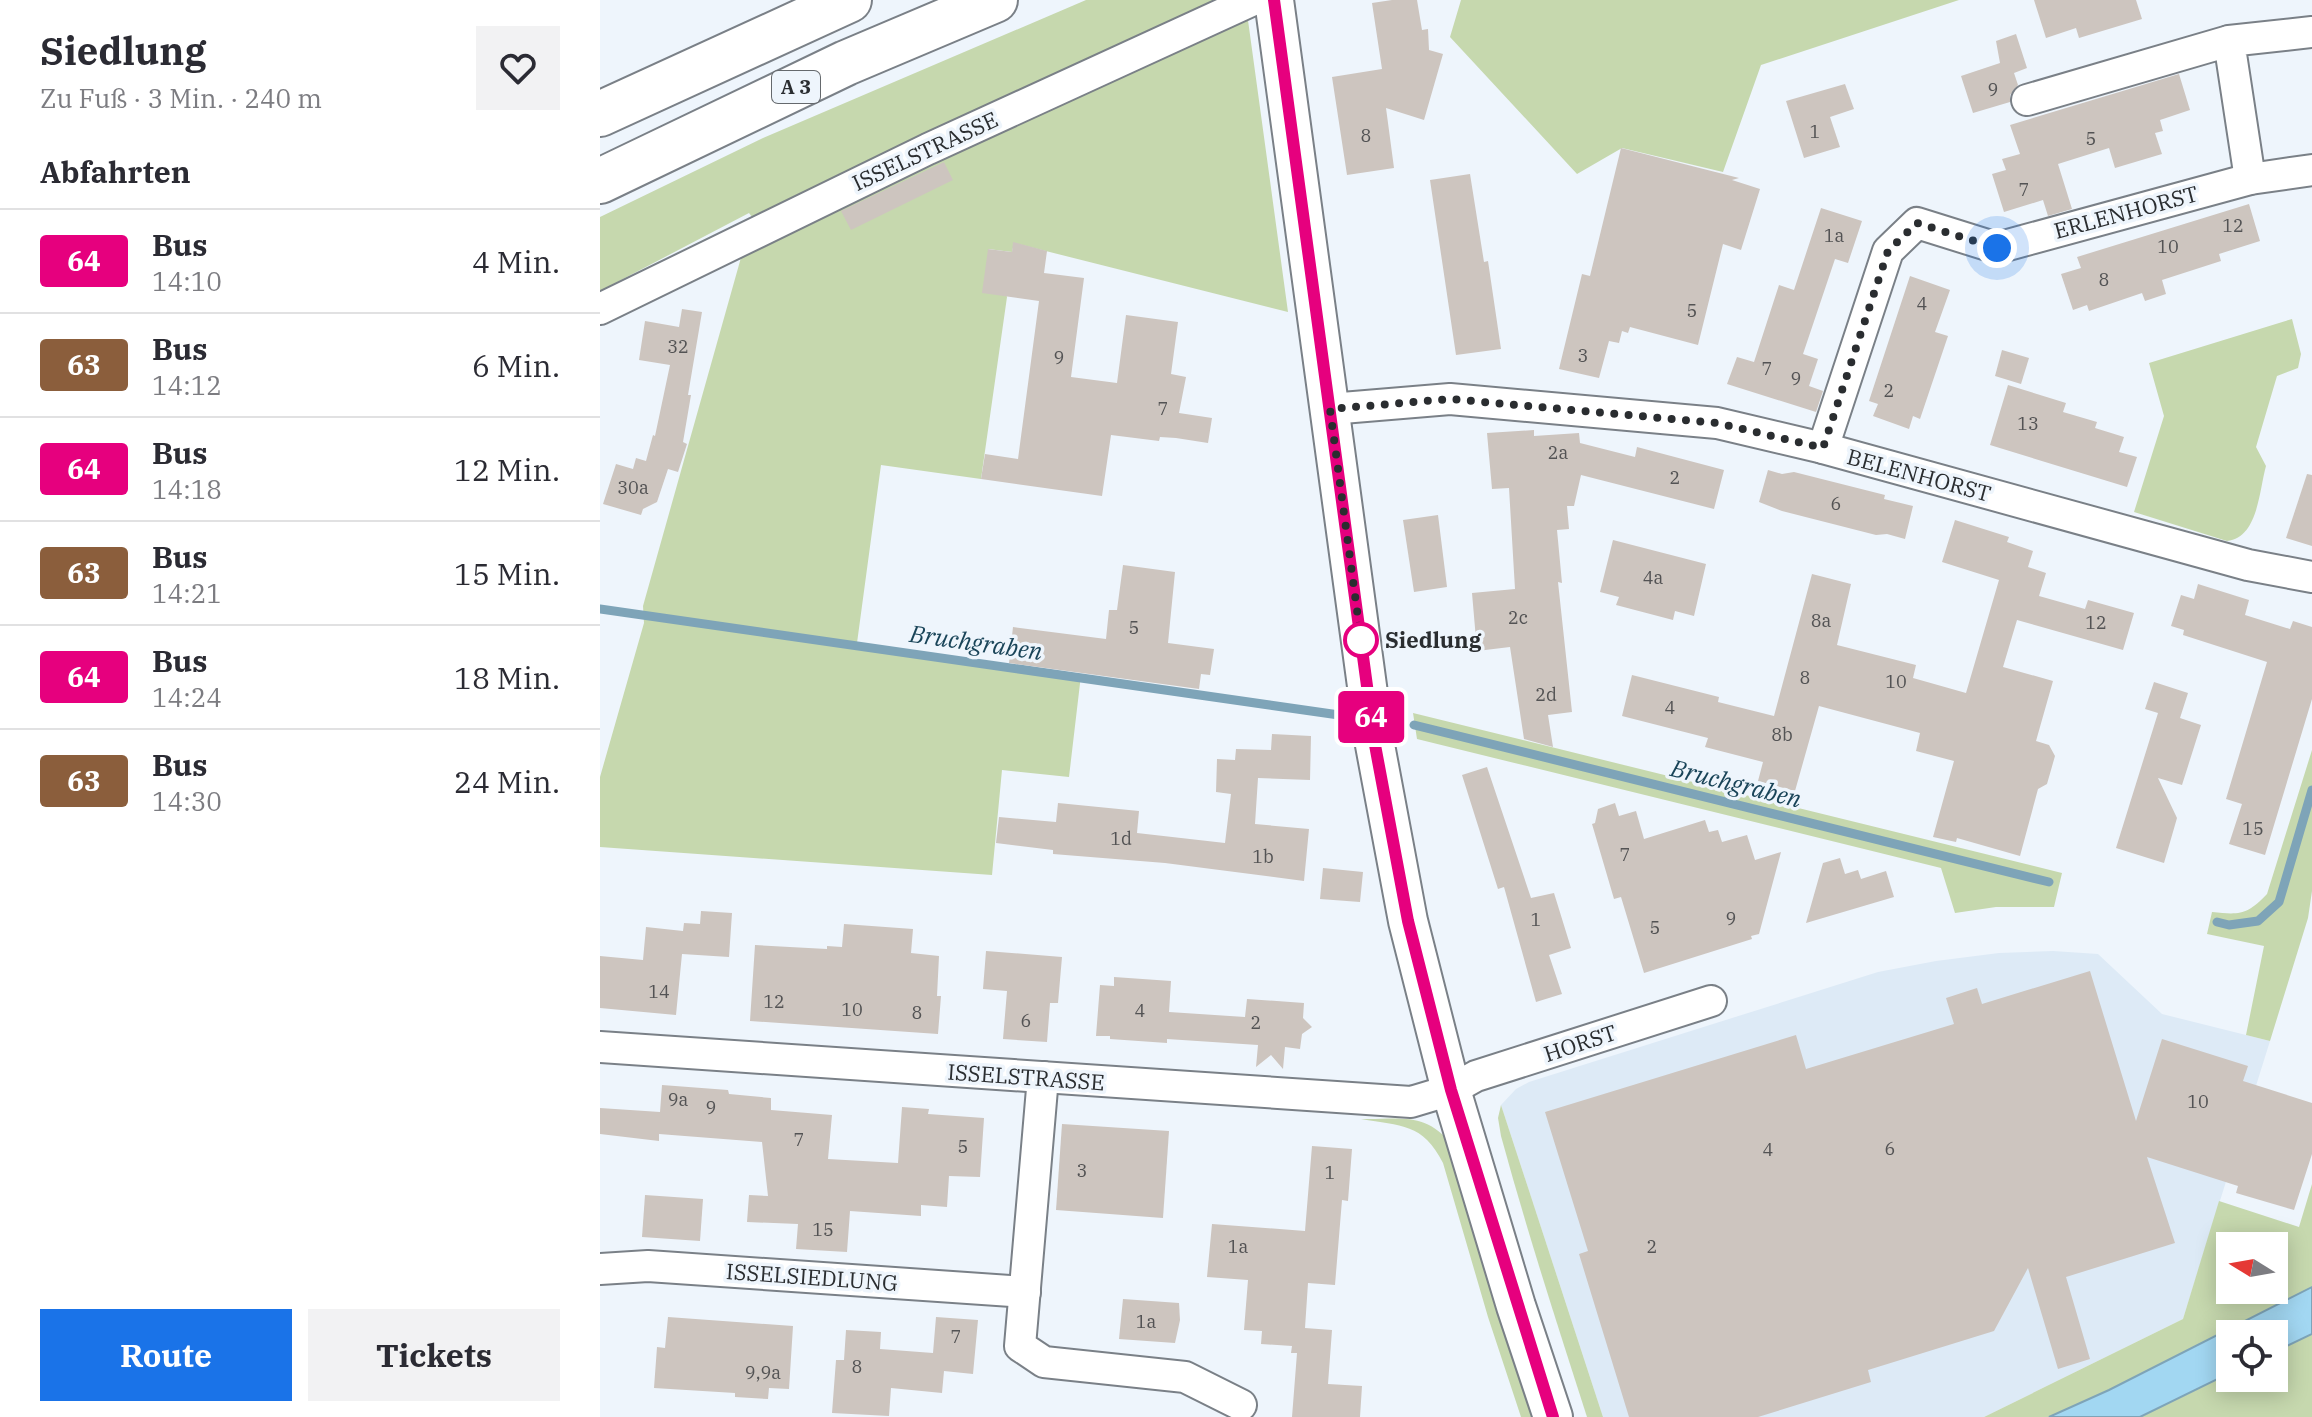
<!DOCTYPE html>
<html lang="de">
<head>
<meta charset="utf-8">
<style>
  body { margin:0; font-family:"IBM Plex Serif",serif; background:#f2f2f3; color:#2b2b33; height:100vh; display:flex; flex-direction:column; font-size:30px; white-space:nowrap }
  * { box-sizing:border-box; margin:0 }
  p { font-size:26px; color:#7c7c81 }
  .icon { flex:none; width:44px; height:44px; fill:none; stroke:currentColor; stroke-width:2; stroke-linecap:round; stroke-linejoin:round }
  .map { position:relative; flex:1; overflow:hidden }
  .side { display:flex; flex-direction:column; background:#fff; width:600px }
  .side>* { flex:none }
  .badge { padding:0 16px; border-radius:6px; font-size:28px; line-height:52px }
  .needle { width:52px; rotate:281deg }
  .fabs { position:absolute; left:1616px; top:1232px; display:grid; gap:16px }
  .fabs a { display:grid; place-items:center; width:72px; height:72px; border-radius:0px; background:#fff; box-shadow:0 4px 20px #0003; font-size:40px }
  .you { position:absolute; width:40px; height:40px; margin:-20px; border:6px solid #fff; border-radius:50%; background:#1a73e8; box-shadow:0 0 0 12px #1a73e833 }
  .map>.badge { position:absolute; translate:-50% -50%; box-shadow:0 0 0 4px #fff }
  h2 { padding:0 40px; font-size:30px; line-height:72px }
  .round { display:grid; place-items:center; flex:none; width:84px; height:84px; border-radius:0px; background:#f2f2f3 }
  .headline { display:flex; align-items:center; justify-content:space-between; height:136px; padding:0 40px }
  h1 { font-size:38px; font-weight:700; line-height:60px }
  .button { display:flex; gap:16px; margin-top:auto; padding:16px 40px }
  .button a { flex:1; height:92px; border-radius:0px; background:#1a73e8; color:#fff; font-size:32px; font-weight:700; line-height:92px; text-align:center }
  .button a+a { background:#f2f2f3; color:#2b2b33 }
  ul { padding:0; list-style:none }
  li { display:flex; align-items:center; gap:24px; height:104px; padding:0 40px; border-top:2px solid #e1e1e2 }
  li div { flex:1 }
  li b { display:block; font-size:30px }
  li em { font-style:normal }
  li .badge { min-width:88px; font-weight:700; text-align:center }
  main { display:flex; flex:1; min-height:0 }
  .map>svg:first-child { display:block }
  .built { fill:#ddeaf6 }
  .green { fill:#c6d8ae; fill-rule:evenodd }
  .water { fill:#a2d7f2; stroke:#7ea4b8; stroke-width:2 }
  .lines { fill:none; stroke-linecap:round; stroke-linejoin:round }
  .stream { stroke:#7ea4b8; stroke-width:9 }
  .building { fill:#cdc5bf }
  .minor-casing { stroke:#7a8087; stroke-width:34 }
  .major-casing { stroke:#7a8087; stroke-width:42 }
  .highway-casing { stroke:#7a8087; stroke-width:48 }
  .minor { stroke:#fff; stroke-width:30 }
  .major { stroke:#fff; stroke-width:38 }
  .highway { stroke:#fff; stroke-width:44 }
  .line-casing { stroke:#fff; stroke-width:18 }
  .line { stroke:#e6007e; stroke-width:12 }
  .walk { stroke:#2a2d30; stroke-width:8; stroke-dasharray:0 14.4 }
  .stop-dot { fill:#fff; stroke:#e6007e; stroke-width:4 }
  .labels { text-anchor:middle; stroke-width:7; stroke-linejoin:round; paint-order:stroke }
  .number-label { font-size:18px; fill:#535354 }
  .shield { fill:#eef5fc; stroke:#65696d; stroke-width:2 }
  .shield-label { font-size:20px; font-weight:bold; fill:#2a2d30 }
  .street-label { font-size:22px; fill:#2a2d30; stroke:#eef5fc }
  .stop-label { font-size:22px; font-weight:bold; fill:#2a2d30; stroke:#eef5fc; text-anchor:start }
  .water-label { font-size:24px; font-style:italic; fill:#194458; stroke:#eef5fc }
</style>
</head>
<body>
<main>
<section class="side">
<div class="headline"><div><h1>Siedlung</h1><p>Zu Fuß · 3 Min. · 240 m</p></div><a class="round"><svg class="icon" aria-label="heart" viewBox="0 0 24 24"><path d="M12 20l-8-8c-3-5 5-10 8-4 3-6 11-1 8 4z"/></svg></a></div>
<h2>Abfahrten</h2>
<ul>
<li><span class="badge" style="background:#e6007e;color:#fff">64</span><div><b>Bus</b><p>14:10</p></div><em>4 Min.</em></li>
<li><span class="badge" style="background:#8b5e3c;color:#fff">63</span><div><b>Bus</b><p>14:12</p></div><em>6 Min.</em></li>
<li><span class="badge" style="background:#e6007e;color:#fff">64</span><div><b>Bus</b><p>14:18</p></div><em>12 Min.</em></li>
<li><span class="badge" style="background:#8b5e3c;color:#fff">63</span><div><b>Bus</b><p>14:21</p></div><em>15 Min.</em></li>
<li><span class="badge" style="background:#e6007e;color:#fff">64</span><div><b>Bus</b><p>14:24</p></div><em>18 Min.</em></li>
<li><span class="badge" style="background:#8b5e3c;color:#fff">63</span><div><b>Bus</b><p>14:30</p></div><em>24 Min.</em></li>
</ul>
<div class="button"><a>Route</a><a>Tickets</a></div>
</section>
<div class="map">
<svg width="1712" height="1417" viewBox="0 0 1712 1417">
  <rect width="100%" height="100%" fill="#eef5fc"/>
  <!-- built -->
  <polygon class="built" points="1453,951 1498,954 1562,1014 1670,1041 1583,1319 1384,1417 1003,1417 901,1105 916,1089 929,1082 1278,972 1336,961 1399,953"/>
  <!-- green -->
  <g class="green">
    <polygon points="486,0 629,0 155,221 149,213 0,291 0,217 163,138"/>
    <polygon points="861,0 1359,0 1161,65 1123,172 1022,148 977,174 850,37"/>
    <polygon points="647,13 688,312 414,243 412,252 388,249 407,297 381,479 281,465 257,643 481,675 469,777 402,770 392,875 0,847 0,777 44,623 43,606 142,254"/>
    <path d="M1692,319L1701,354L1698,368L1677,376L1656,447L1666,466C1659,491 1658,538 1627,541L1534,512L1564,416L1549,363Z"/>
    <polygon points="813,713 1462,873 1454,907 1396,907 1355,913 1341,868 817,739"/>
    <path d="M1712,750V891L1708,918L1670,1041L1646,1035L1664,946L1607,934L1612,912C1640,915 1647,915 1667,894Z"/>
    <path d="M901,1105L1003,1417H987C957,1324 927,1231 901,1136L898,1118Z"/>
    <path d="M761,1119C800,1120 825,1111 852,1145L936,1417H921L888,1317L843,1163C823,1123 801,1126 761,1119Z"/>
    <path d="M1712,1184V1287L1509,1390L1449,1417H1384L1583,1319L1619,1201L1699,1227ZM1630,1246H1674V1290H1630Z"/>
    <polygon points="1712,1334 1712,1417 1541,1417 1630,1373 1630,1378 1674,1378 1674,1352"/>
  </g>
  <!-- water -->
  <polygon class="water" points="1712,1287 1712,1334 1674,1352 1674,1334 1630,1334 1630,1373 1540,1417 1449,1417 1509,1390"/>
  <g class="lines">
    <!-- stream -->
    <g class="stream">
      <polyline points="0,609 746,716"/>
      <polyline points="814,725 1449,882"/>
      <polyline points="1617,922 1629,925 1658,921 1679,902 1712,790"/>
    </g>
  </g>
  <!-- building -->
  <g class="building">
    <polygon points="792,0 817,0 822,30 828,29 829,50 843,54 824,120 786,108 794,168 747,175 732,77 782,69 772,3"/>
    <polygon points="1434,0 1536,0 1542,19 1479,38 1476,28 1446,38"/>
    <polygon points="1416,34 1427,68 1414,73 1418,85 1410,95 1410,102 1373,113 1361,76 1400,63 1396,41"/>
    <polygon points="1579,74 1590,110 1560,120 1563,131 1555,133 1562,154 1515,168 1509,148 1458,164 1472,209 1448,216 1443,200 1404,212 1392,174 1406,170 1402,159 1420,154 1410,125"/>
    <polygon points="1245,84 1254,109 1230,117 1240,147 1204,158 1186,101"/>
    <polygon points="1021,148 1139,178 1132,180 1160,189 1141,250 1123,244 1098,345 1030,327 1028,333 1022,331 1019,343 1009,341 999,378 959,369 982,274 990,276"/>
    <polygon points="344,162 353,180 251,230 241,211"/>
    <polygon points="870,174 884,262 888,261 901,349 856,355 830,180"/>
    <polygon points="1649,204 1660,241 1619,254 1621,261 1562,280 1566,294 1545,301 1542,293 1489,311 1487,305 1473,310 1461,274 1481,268 1477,257"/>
    <polygon points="1221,208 1262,221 1248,263 1235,259 1203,354 1218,359 1209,386 1223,391 1216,412 1127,384 1137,357 1154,362 1179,285 1194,290"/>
    <polygon points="413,242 447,251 444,273 484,278 471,377 517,383 526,315 578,322 571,374 586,377 579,413 612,418 608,443 576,438 560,437 559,441 511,435 502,496 381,479 385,454 418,459 439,301 382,293 388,249 412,252"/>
    <polygon points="1310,276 1350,290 1335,332 1348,336 1320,419 1313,416 1309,429 1273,416 1278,404 1269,401"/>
    <polygon points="82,309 102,312 88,395 91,395 83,442 87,444 78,472 68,469 57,502 43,509 41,515 3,504 16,464 33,469 36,458 46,461 53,435 55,436 70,365 39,360 45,321 79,327"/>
    <polygon points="1402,350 1429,358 1421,384 1395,376"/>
    <polygon points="1408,385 1466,403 1463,412 1497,422 1495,428 1524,437 1519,452 1537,457 1527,487 1390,445"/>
    <polygon points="934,430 934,436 979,433 980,443 1035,457 1037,447 1124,470 1114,509 981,475 974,506 967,506 969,529 957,530 962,583 958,582 972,712 948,715 953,747 924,739 910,647 877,651 872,593 915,589 909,488 892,489 887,433"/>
    <polygon points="1168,470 1182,474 1194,472 1285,495 1284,499 1313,506 1305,539 1287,534 1276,535 1182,511 1159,502"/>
    <polygon points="1707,474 1712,475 1712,546 1686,538"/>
    <polygon points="838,515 847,587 814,592 803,520"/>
    <polygon points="1355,520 1409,537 1407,542 1433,551 1428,567 1446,573 1439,596 1485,609 1488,600 1534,613 1523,650 1417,620 1403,667 1453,681 1436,741 1449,745 1455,756 1447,784 1438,789 1420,856 1357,838 1356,842 1333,837 1354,761 1316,751 1320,733 1219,706 1195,791 1158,781 1163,762 1105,747 1108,738 1022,716 1032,675 1119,697 1118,702 1174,716 1212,574 1251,584 1237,645 1316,665 1313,678 1366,693 1399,580 1342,562"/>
    <polygon points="1013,540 1106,564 1094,616 1075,611 1073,620 1016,605 1019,597 1000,592"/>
    <polygon points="523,565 575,572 568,643 614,649 610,675 601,674 599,689 409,663 413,627 506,639 509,610 517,610"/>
    <polygon points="1598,584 1649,600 1645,615 1690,629 1693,621 1712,627 1712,699 1665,855 1629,844 1642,804 1626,799 1667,662 1583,635 1584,630 1571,626 1581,595 1594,599"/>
    <polygon points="1554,682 1588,693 1580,718 1601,725 1582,785 1558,778 1577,818 1564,863 1516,848 1558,713 1545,709"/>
    <polygon points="672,734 711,736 710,780 658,778 655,824 709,829 704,881 565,863 453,854 453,850 396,843 399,817 456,822 458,803 539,811 537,833 625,843 631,794 616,792 617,759 635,760 636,749 671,750"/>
    <polygon points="887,767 931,898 954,893 971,948 949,955 962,994 936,1002 904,887 898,889 862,775"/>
    <polygon points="1015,803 1019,816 1036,811 1044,839 1105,820 1109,832 1118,830 1122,842 1147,835 1155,860 1181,852 1159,934 1151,936 1152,939 1044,973 1021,897 1014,899 992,824 995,823 998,809"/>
    <polygon points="1240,858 1245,874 1258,870 1261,879 1286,871 1294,897 1206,923 1223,863"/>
    <polygon points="723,868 763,872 760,902 720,899"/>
    <polygon points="101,911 132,913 129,957 82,954 76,1015 0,1008 0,956 43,960 46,927 83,931 84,923 100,924"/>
    <polygon points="244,924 313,929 311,953 339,956 337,996 341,996 338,1034 150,1021 155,945 227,949 227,946 242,947"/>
    <polygon points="386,951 462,957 458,1003 450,1003 447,1042 403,1039 407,991 383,989"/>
    <polygon points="1490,971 1536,1121 1562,1039 1648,1066 1643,1081 1712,1103 1712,1154 1694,1210 1636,1193 1638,1186 1547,1157 1575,1243 1466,1277 1490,1359 1458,1369 1428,1268 1394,1331 1268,1370 1271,1382 1158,1417 1029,1417 979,1254 988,1251 945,1112 1196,1035 1206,1069 1354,1024 1346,998 1377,988 1382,1004"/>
    <polygon points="514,977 571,981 569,1012 645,1017 647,999 704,1003 703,1018 712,1027 702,1034 700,1049 685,1047 683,1069 671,1055 656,1067 658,1045 567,1039 567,1043 510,1039 510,1036 496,1036 500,985 514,986"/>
    <polygon points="62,1085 128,1090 129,1094 171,1098 171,1110 232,1115 228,1159 298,1163 302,1107 329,1109 328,1114 384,1118 380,1177 349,1176 347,1207 321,1205 321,1216 250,1211 247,1252 196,1249 198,1224 147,1222 149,1195 168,1196 162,1142 59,1134 59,1141 0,1134 0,1108 60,1112"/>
    <polygon points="462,1124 569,1131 563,1218 456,1210"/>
    <polygon points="712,1146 752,1149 748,1201 742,1200 735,1285 708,1283 705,1328 732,1330 728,1384 762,1386 760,1417 692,1417 697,1353 691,1353 692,1346 661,1344 662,1331 644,1330 648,1280 607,1277 612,1224 705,1231"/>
    <polygon points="45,1195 103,1199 100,1241 42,1237"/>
    <polygon points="523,1299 579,1303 580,1320 575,1343 519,1339"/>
    <polygon points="68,1317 193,1326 189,1389 169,1388 168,1399 135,1397 135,1393 54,1388 57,1347 65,1348"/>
    <polygon points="336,1317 378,1320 373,1374 344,1371 342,1393 291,1388 289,1416 232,1413 236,1360 244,1360 246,1330 281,1332 280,1349 333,1353"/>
  </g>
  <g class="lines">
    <defs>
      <g id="minor">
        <polyline points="1427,100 1629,41"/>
        <polyline points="1650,179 1629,41 1712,32"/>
        <polyline points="0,309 328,149 653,0"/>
        <polyline points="730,409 850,399 1117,423 1223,448 1648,565 1712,577"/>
        <polyline points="1223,448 1288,251 1317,223 1397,248 1650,179 1712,170"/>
        <polyline points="0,1047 811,1102 851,1090 876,1076 1111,1001"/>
        <polyline points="443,1077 420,1346 444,1362 585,1377 641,1405"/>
        <polyline points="0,1269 48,1266 425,1292"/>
      </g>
      <polyline id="major" points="674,0 775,745 808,921 851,1090 916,1306 953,1417"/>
      <g id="highway">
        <polyline points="0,114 249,0"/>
        <polyline points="0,181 246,63 395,0"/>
      </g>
    </defs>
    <!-- minor casing -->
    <use href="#minor" class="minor-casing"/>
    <!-- major casing -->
    <use href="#major" class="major-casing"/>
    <!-- highway casing -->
    <use href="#highway" class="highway-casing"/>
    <!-- minor -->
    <use href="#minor" class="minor"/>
    <!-- major -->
    <use href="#major" class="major"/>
    <!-- highway -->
    <use href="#highway" class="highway"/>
  </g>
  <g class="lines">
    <defs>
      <polyline id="line" points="674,0 775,745 808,921 851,1090 953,1417"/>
    </defs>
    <!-- line casing -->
    <use href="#line" class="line-casing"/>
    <!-- line -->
    <use href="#line" class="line"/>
    <!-- walk -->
    <polyline class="walk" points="761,640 730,409 850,399 1117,423 1223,448 1288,251 1317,223 1397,248"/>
  </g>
  <!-- markers -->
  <circle class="stop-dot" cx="761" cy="640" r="16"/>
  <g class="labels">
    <!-- number labels -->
    <g class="number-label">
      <text x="1393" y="96">9</text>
      <text x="1215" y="138">1</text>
      <text x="766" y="142">8</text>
      <text x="1491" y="145">5</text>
      <text x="1424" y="196">7</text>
      <text x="1633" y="232">12</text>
      <text x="1234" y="242">1a</text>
      <text x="1568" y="253">10</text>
      <text x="1504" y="286">8</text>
      <text x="1322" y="310">4</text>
      <text x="1092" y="317">5</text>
      <text x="78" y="353">32</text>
      <text x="983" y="362">3</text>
      <text x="459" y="364">9</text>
      <text x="1167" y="375">7</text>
      <text x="1196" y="385">9</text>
      <text x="1289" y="397">2</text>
      <text x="563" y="415">7</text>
      <text x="1428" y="430">13</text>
      <text x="958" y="459">2a</text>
      <text x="1075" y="484">2</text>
      <text x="33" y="494">30a</text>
      <text x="1236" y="510">6</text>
      <text x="1053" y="584">4a</text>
      <text x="918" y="624">2c</text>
      <text x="1221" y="627">8a</text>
      <text x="1496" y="629">12</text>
      <text x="534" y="634">5</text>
      <text x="1205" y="684">8</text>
      <text x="1296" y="688">10</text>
      <text x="946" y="701">2d</text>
      <text x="1070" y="714">4</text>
      <text x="1182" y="741">8b</text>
      <text x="1653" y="835">15</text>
      <text x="521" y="845">1d</text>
      <text x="1025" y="861">7</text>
      <text x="663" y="863">1b</text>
      <text x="1131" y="925">9</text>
      <text x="936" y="926">1</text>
      <text x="1055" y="934">5</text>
      <text x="59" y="998">14</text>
      <text x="174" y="1008">12</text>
      <text x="252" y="1016">10</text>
      <text x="540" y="1017">4</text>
      <text x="317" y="1019">8</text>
      <text x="426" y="1027">6</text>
      <text x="656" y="1029">2</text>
      <text x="78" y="1106">9a</text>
      <text x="1598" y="1108">10</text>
      <text x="111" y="1114">9</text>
      <text x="199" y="1146">7</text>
      <text x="363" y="1153">5</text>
      <text x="1290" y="1155">6</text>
      <text x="1168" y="1156">4</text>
      <text x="482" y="1177">3</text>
      <text x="730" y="1179">1</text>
      <text x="223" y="1236">15</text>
      <text x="638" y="1253">1a</text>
      <text x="1052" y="1253">2</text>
      <text x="546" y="1328">1a</text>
      <text x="356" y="1343">7</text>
      <text x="257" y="1373">8</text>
      <text x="163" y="1379">9,9a</text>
    </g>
    <!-- shield labels -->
    <rect class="shield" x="172" y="71" width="48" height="32" rx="6"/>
    <g class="shield-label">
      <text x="196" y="94">A 3</text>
    </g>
    <!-- street labels -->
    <g class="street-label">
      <text transform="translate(325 151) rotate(-25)" y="8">ISSELSTRASSE</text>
      <text transform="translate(1526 212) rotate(-15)" y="8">ERLENHORST</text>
      <text transform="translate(1319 475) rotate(15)" y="8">BELENHORST</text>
      <text transform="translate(980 1043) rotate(-18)" y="8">HORST</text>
      <text transform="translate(426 1077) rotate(4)" y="8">ISSELSTRASSE</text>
      <text transform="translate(212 1277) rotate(4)" y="8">ISSELSIEDLUNG</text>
    </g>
    <!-- stop labels -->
    <g class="stop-label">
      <text x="785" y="648">Siedlung</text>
    </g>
    <!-- water labels -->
    <g class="water-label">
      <text transform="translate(376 643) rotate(8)" y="8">Bruchgraben</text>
      <text transform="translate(1136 784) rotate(14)" y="8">Bruchgraben</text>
    </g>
  </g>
</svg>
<div class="fabs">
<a><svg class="needle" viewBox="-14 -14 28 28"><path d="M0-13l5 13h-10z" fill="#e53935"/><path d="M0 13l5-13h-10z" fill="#7c7c81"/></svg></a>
<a><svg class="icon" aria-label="locate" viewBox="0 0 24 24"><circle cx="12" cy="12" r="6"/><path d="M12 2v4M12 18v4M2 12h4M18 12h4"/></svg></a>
</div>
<div class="you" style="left:1397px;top:248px"></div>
<b class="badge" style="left:771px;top:717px;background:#e6007e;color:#fff">64</b>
</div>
</main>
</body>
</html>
